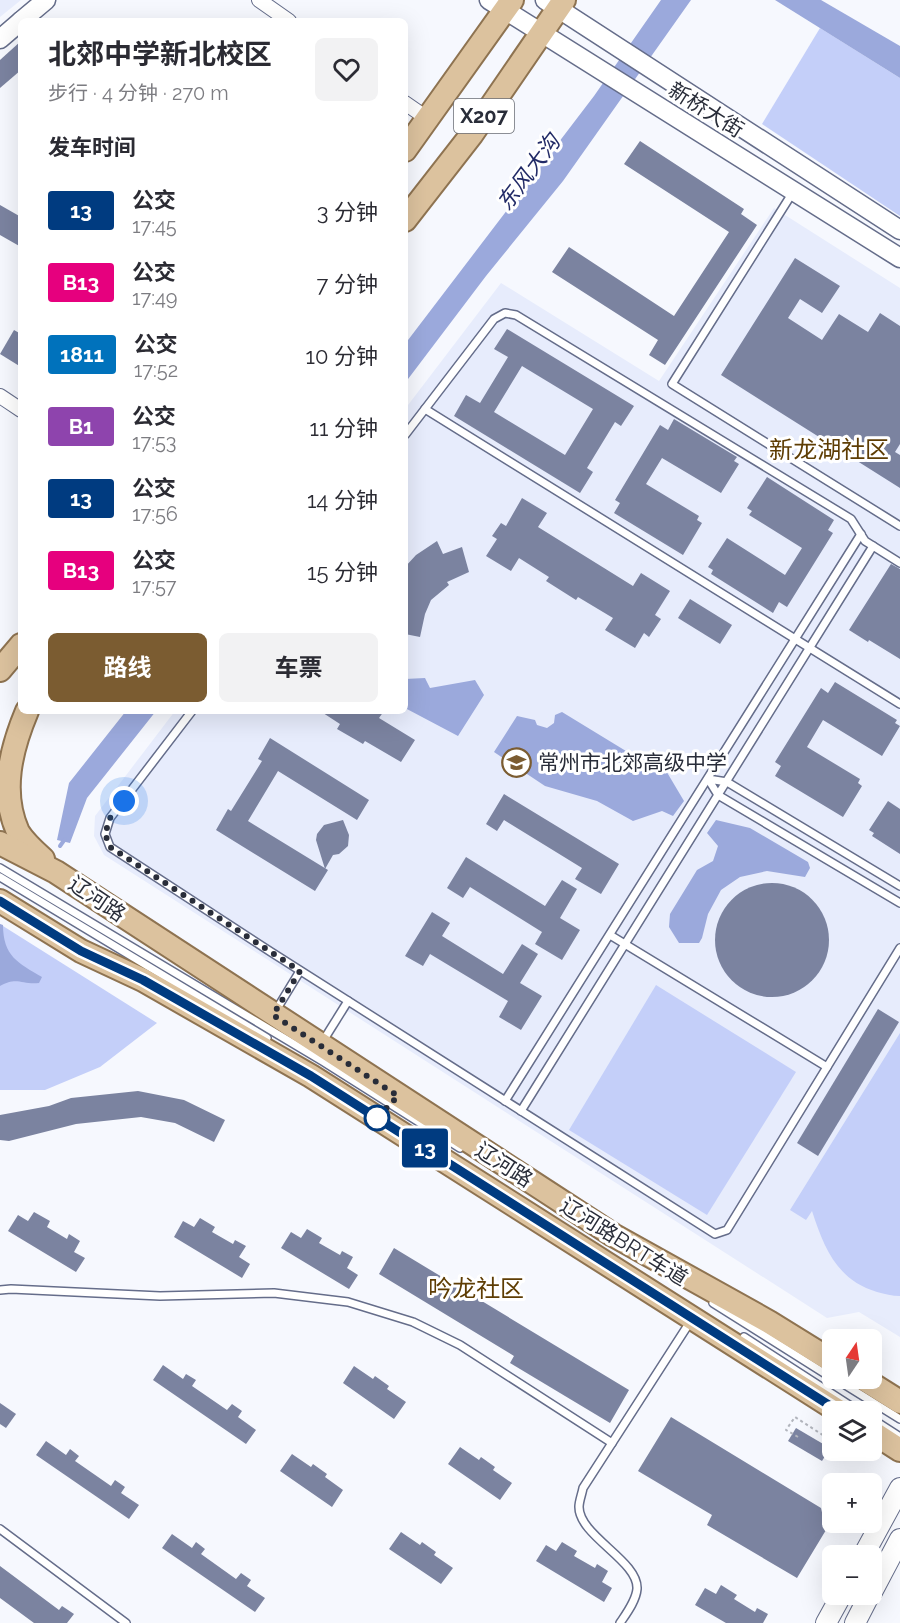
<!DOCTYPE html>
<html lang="zh">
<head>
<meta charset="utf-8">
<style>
  body { margin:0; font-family:Raleway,"Noto Sans SC",sans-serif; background:#f2f2f3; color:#2b2b33; height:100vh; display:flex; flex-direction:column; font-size:22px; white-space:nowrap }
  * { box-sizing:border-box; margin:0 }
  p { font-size:20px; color:#7c7c81 }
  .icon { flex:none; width:33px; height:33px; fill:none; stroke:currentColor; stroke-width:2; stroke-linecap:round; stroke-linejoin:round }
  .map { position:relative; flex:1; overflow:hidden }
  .panel { position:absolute; left:18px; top:18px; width:390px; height:696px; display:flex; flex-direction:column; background:#fff; border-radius:9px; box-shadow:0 6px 24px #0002 }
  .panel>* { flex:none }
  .badge { padding:0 12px; border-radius:4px; font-size:21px; line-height:39px }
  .needle { width:39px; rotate:13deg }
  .buttons { position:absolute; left:822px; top:1329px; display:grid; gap:12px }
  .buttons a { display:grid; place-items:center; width:60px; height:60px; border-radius:9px; background:#fff; box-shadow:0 6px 24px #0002; font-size:30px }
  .you { position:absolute; width:30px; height:30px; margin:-15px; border:4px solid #fff; border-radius:50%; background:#1a73e8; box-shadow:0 0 0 9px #1a73e833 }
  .map>.badge { position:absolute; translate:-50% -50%; box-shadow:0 0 0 3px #fff }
  h2 { padding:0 30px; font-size:22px; line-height:54px }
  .round { display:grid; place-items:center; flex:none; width:63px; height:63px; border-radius:9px; background:#f2f2f3 }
  .summary { display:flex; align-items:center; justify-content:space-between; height:102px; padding:0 30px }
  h1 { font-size:28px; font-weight:700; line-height:45px }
  .primary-button { display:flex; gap:12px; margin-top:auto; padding:12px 30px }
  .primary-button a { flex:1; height:69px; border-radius:9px; background:#7b5c31; color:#fff; font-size:24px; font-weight:700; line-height:69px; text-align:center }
  .primary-button a+a { background:#f2f2f3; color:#2b2b33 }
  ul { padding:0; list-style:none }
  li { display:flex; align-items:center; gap:18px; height:72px; padding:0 30px }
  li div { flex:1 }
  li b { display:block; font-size:22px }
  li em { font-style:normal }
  li .badge { min-width:66px; font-weight:700; text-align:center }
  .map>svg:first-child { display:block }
  .built { fill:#e7ecfc }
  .green { fill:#c4cff9 }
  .water { fill:#9ba9dc }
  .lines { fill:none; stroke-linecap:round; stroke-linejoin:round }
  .stream { stroke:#9ba9dc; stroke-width:4 }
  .building { fill:#7b83a0; fill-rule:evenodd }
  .service-casing { stroke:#656d8a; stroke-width:10 }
  .minor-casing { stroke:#656d8a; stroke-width:16 }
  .tertiary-casing { stroke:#656d8a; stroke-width:21 }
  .secondary-casing { stroke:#656d8a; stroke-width:22 }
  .primary-casing { stroke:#8e7351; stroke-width:26 }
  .path { stroke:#b2b5bd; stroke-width:2; stroke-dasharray:3 3; stroke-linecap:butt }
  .service { stroke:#fff; stroke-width:7 }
  .minor { stroke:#fff; stroke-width:14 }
  .tertiary { stroke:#fff; stroke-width:18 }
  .secondary { stroke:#fff; stroke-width:20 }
  .primary { stroke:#dcc29e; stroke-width:22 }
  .line-casing { stroke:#fff; stroke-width:14 }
  .line { stroke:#003b80; stroke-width:9 }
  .walk { stroke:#292d39; stroke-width:6; stroke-dasharray:0 10.8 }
  .stop-dot { fill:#fff; stroke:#003b80; stroke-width:3 }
  .labels { text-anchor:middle; stroke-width:6; stroke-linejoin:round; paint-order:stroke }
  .shield { fill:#fff; stroke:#696c74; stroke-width:1.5 }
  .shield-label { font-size:20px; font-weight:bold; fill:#292d39 }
  .street-label { font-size:21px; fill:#292d39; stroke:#fff }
  .poi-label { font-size:21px; fill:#292d39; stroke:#fff; text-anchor:start }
  .water-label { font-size:22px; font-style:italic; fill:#222b67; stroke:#fff }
  .quarter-label { font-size:24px; fill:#5e3d04; stroke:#fff }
</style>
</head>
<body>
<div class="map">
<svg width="900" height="1623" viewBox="0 0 900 1623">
  <rect width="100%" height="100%" fill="#f6f8fe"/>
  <!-- built -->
  <g class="built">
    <polygon points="0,0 21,0 0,17"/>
    <polygon points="774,208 900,288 900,1337 859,1312 827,1318 104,855 94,836 95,816 175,711 405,711 405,409 501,283 659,381"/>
  </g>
  <!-- green -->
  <g class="green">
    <polygon points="820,28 900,78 900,216 762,124"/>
    <polygon points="0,924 3,926 157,1023 100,1067 45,1090 0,1090"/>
    <polygon points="656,985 796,1072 707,1215 569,1130"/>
    <path d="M900,1033V1296C892,1296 885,1294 877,1292C837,1280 824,1248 812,1211L806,1220L790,1210Z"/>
  </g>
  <!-- water -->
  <g class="water">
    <polygon points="661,0 691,0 563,181 486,276 405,383 405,344 594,96"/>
    <polygon points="775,0 821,0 900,46 900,78"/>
    <polygon points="425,678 430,688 475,680 484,695 458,736 405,708 405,679"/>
    <polygon points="126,711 156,711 87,798 70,843 57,840 69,783"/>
    <polygon points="562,712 662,773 665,769 684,801 673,816 662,811 633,821 597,801 545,786 494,752 517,716 535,720 537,725 547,728 554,723 555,715"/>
    <polygon points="716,820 750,828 808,862 810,868 805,877 767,871 740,877 721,890 708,914 702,938 699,943 679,943 669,927 670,914 697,870 713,861 718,846 707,833"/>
    <path d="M0,924L3,925C3,956 18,963 42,977L39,983C22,985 17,976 0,986Z"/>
  </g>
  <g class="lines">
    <!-- stream -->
    <polyline class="stream" points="60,846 65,839"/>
  </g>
  <!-- building -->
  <g class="building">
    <polygon points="21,41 21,70 0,88 0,60"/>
    <polygon points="640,141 744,209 741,214 757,225 665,365 649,355 658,340 552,272 569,247 674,316 729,232 624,164"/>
    <polygon points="0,205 21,217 21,247 0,235"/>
    <polygon points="795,258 840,286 822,313 800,299 788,318 822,340 839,314 868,332 880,313 900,326 900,444 895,452 900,455 900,488 721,375"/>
    <path d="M507,329L634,406L621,426L615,422L587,468L593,472L580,493L454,416L466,395L480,403L508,357L494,349ZM522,366L593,409L565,455L494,412Z"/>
    <polygon points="14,330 21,334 21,367 0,354"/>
    <polygon points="674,419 737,457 734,461 739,464 721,493 662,458 646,484 699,516 697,520 702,523 683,555 614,513 620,503 615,500 660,425 668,430"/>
    <polygon points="767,477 834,520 828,530 833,533 787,607 779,602 773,613 711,574 713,570 708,567 727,538 785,575 802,548 749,515 752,511 747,508"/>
    <polygon points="522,498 547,513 538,527 633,586 641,573 670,591 655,615 661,619 649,637 644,633 635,648 605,630 613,618 578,597 576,600 546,581 549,577 519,558 511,571 486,556 497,539 492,536 501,523 506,526"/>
    <polygon points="437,541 443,554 462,547 469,572 447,582 449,585 431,600 425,614 420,637 405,634 405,567 416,555"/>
    <polygon points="891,564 900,569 900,659 869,640 868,642 849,630"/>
    <polygon points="690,599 732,625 720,644 678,618"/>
    <polygon points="835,682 897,720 895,723 900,726 882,756 823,720 807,747 860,779 858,783 862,786 843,817 775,776 781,766 775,762 821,688 828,693"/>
    <polygon points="320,711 384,711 379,718 415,740 401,762 365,741 363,744 337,729 340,724"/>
    <polygon points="270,738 369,800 357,820 278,771 248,821 328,870 315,891 216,830 228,809 231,811 262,761 258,759"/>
    <polygon points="504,794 619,864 601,894 575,879 582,868 504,820 497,831 486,824"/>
    <polygon points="888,801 900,809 900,854 872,836 874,833 869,830"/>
    <polygon points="343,820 349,835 348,846 339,854 333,855 325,869 316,840 317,834 324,825"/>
    <polygon points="466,857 545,906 562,880 577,889 560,918 580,930 562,960 535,944 542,932 470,887 463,898 447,888"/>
    <circle cx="772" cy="940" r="57"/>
    <polygon points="432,912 450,923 442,936 503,974 522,944 538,954 520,983 542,996 521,1030 499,1017 508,1001 430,954 423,966 405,956"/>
    <polygon points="878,1009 899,1022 818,1156 797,1143"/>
    <polygon points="138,1091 184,1100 225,1120 214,1142 175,1123 141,1117 76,1124 9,1141 0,1140 0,1115 49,1106 71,1098"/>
    <polygon points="34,1212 50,1221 47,1227 67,1239 69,1234 80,1241 74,1252 85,1258 76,1272 8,1231 18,1215 28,1221"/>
    <polygon points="200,1218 215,1227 212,1232 233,1244 235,1240 246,1246 239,1257 250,1264 242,1278 174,1237 183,1221 194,1227"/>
    <polygon points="307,1229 322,1238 319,1243 340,1255 342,1251 353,1257 347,1268 358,1275 349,1289 281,1248 291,1232 301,1238"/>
    <polygon points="394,1248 629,1390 610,1423 510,1363 514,1356 379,1274"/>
    <polygon points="163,1365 183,1379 186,1374 196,1380 192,1386 227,1410 232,1404 242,1411 238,1417 256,1430 246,1444 153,1380"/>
    <polygon points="354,1366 373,1379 375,1376 389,1386 387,1389 406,1402 394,1419 343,1383"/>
    <polygon points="0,1403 16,1414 6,1428 0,1424"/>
    <polygon points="671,1417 821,1508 826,1530 797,1578 707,1525 712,1515 638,1471"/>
    <polygon points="796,1428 830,1448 822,1461 788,1441"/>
    <polygon points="46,1441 66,1455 70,1449 79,1456 75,1461 111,1486 115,1480 125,1487 121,1493 139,1505 129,1519 36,1455"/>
    <polygon points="460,1447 479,1460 481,1457 495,1467 493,1470 512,1483 500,1500 448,1464"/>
    <polygon points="292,1454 311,1467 313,1464 327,1474 325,1477 343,1490 332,1507 280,1471"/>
    <polygon points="401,1532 420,1545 422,1542 436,1552 434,1555 453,1568 441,1584 389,1549"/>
    <polygon points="172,1534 192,1548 196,1542 205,1549 201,1554 236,1579 241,1573 251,1580 247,1586 265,1598 255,1612 162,1548"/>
    <polygon points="562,1542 577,1551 574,1556 595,1568 597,1564 608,1571 602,1582 612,1588 604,1602 536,1561 546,1545 556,1551"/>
    <polygon points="0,1566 59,1610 62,1606 74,1614 67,1623 34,1623 0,1598"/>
    <polygon points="721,1585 737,1595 734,1599 755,1612 757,1608 768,1614 763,1623 726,1623 695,1605 705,1588 716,1594"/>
  </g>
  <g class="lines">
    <defs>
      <g id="service">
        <polyline points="793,192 672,384 900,526"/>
        <polyline points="425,409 900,704"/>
        <polyline points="405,435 494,319 505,313 516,315 851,519 865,541 900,563"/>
        <polyline points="192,711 110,818 105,834 110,847 271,952 715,1234 727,1230 900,948"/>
        <polyline points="0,868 324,1062 460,1148"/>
        <polyline points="0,877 267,1038"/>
        <polyline points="900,886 727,782 708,779 718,795 900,903"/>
        <polyline points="610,935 827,1067"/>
        <polyline points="275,1012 300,971"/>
        <polyline points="323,1041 348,1001"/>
        <polyline points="505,1101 861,534"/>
        <polyline points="521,1111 873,546"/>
        <polyline points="0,1290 11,1289 160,1296 274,1293 348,1302 413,1322 460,1345 612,1443"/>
        <polyline points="713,1303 832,1378"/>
        <polyline points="744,1337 860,1412"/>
        <polyline points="834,1378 900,1419"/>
        <polyline points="872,1419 900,1437"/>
        <polyline points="0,1529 126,1623"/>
        <path d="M620,1623C626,1614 636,1601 637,1589C639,1561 579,1536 579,1507C579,1501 582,1494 583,1488L690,1322"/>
      </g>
      <g id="minor">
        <polyline points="259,0 289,21"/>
        <polyline points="405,103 428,119"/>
        <polyline points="0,396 21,410"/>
      </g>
      <g id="tertiary">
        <polyline points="489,0 900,258"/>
        <polyline points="545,0 900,230"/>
        <polyline points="21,21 46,0"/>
        <polyline points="0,39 21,21"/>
      </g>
      <g id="secondary">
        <polyline points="863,1556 900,1488"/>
        <polyline points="872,1592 900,1539"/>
        <polyline points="826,1623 842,1594"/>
        <polyline points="855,1623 870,1594"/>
      </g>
      <g id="primary">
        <polyline points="405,150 512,0"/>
        <polyline points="405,220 472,134 564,0"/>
        <polyline points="0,670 21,645"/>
        <path d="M27,711C11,749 0,792 18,832C24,842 34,851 43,859"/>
        <polyline points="0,843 56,872 613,1235 769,1322 832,1361"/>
        <polyline points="0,901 81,951 143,980 311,1076 840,1412"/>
        <polyline points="862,1378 900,1402"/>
        <polyline points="872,1432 900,1450"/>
      </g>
    </defs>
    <!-- service casing -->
    <use href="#service" class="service-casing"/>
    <!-- minor casing -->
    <use href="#minor" class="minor-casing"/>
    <!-- tertiary casing -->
    <use href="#tertiary" class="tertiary-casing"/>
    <!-- secondary casing -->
    <use href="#secondary" class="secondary-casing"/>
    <!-- primary casing -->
    <use href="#primary" class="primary-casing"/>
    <!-- path -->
    <g class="path">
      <polyline points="798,1437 786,1430 795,1417 832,1441"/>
      <polyline points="848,1450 854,1454"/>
    </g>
    <!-- service -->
    <use href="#service" class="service"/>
    <!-- minor -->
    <use href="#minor" class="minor"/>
    <!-- tertiary -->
    <use href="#tertiary" class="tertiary"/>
    <!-- secondary -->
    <use href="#secondary" class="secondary"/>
    <!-- primary -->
    <use href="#primary" class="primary"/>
  </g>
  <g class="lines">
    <defs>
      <polyline id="line" points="0,901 81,951 143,980 311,1076 840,1412"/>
    </defs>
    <!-- line casing -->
    <use href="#line" class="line-casing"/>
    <!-- line -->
    <use href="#line" class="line"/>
    <!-- walk -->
    <polyline class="walk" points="124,801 110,818 105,834 110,847 300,971 273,1015 398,1096 377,1118"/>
  </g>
  <!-- icons -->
  <defs>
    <symbol id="school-ring" viewBox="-11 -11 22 22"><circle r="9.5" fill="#fff" stroke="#7b5c31" stroke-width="1.5"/><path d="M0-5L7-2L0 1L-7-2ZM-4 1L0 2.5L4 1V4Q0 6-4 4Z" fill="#7b5c31"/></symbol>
  </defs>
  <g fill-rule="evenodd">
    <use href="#school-ring" x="500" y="746" width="33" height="33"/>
  </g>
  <!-- markers -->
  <circle class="stop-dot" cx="377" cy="1118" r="12"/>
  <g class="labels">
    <!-- shield labels -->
    <rect class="shield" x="454" y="99" width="60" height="34" rx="4.5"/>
    <g class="shield-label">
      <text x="484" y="123">X207</text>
    </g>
    <!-- street labels -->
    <g class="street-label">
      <text transform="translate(706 110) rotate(32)" y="7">新桥大街</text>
      <text transform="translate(97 899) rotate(34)" y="7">辽河路</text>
      <text transform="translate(504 1165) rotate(33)" y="7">辽河路</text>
      <text transform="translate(624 1242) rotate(32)" y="7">辽河路BRT车道</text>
    </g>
    <!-- poi labels -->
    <g class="poi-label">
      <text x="538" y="770">常州市北郊高级中学</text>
    </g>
    <!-- water labels -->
    <g class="water-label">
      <text transform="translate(528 172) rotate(-53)" y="8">东风大沟</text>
    </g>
    <!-- quarter labels -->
    <g class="quarter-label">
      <text x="829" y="458">新龙湖社区</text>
      <text x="476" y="1297">吟龙社区</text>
    </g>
  </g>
</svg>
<div class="buttons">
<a><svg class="needle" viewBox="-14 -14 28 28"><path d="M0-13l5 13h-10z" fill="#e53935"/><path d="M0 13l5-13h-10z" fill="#7c7c81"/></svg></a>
<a><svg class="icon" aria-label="layers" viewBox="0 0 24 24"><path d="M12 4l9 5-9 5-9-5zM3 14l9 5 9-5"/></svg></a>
<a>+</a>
<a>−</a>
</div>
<div class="you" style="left:124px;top:801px"></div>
<b class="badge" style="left:425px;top:1148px;background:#003b80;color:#fff">13</b>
<section class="panel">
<div class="summary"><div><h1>北郊中学新北校区</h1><p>步行 · 4 分钟 · 270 m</p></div><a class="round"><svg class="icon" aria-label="heart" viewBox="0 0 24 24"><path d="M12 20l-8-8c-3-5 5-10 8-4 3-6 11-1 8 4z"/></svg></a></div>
<h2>发车时间</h2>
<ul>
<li><span class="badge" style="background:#003b80;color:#fff">13</span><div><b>公交</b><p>17:45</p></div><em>3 分钟</em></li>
<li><span class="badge" style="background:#e6007e;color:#fff">B13</span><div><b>公交</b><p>17:49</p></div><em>7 分钟</em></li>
<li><span class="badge" style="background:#0072bc;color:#fff">1811</span><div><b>公交</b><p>17:52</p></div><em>10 分钟</em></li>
<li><span class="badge" style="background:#8e44ad;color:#fff">B1</span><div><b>公交</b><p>17:53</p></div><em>11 分钟</em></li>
<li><span class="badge" style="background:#003b80;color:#fff">13</span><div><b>公交</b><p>17:56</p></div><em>14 分钟</em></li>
<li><span class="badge" style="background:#e6007e;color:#fff">B13</span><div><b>公交</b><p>17:57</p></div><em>15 分钟</em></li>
</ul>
<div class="primary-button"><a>路线</a><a>车票</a></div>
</section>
</div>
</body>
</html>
